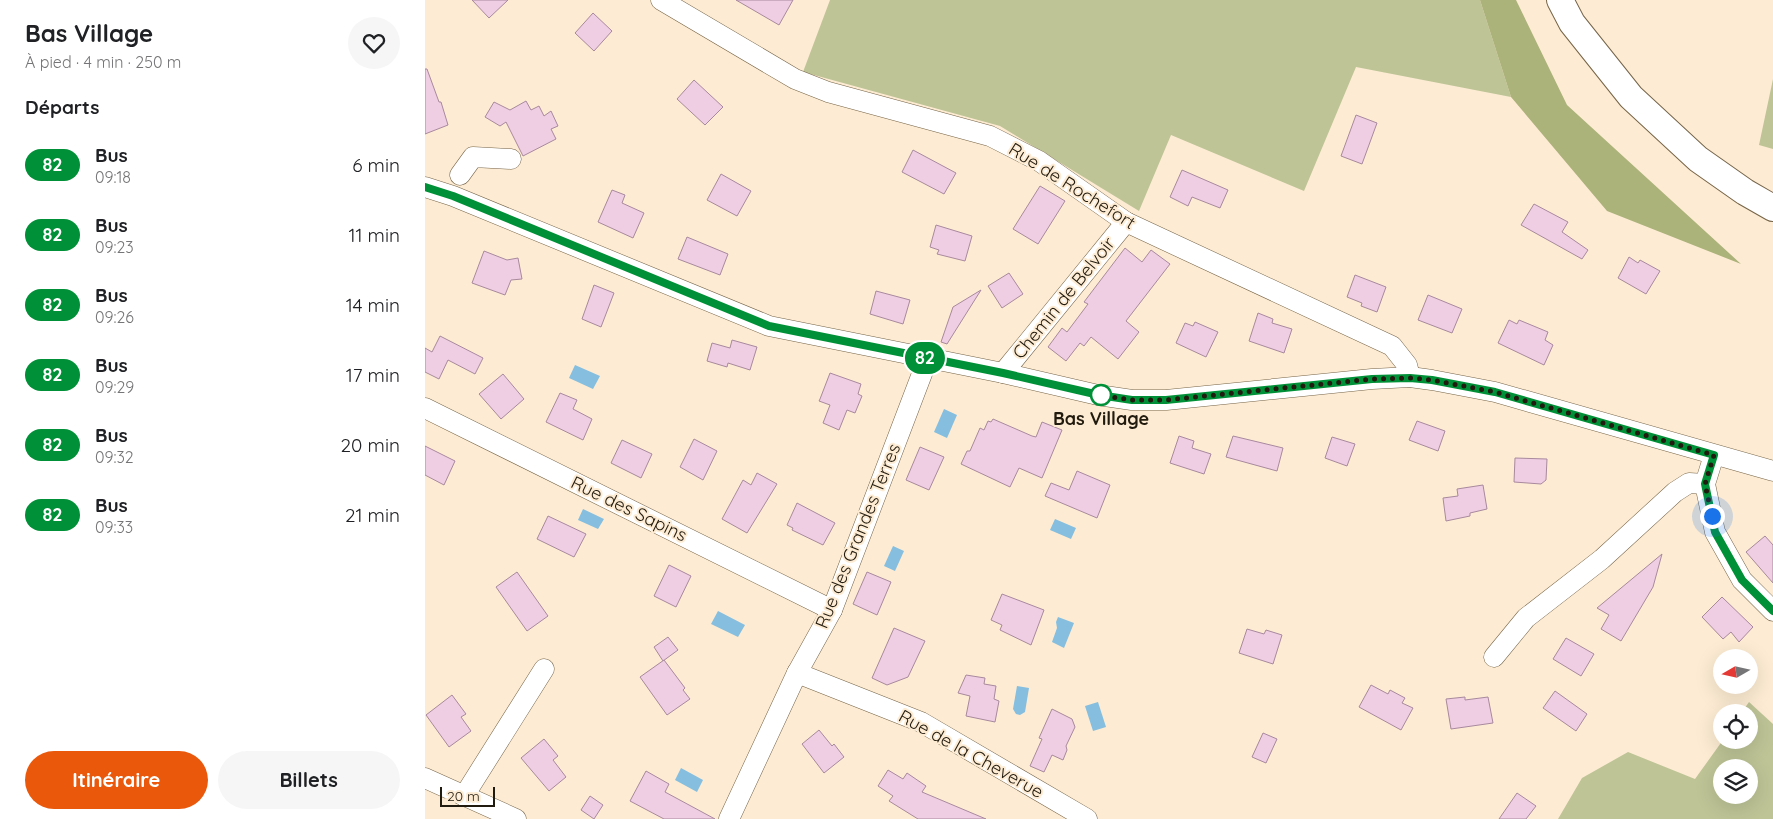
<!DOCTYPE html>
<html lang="fr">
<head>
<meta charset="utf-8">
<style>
  body { margin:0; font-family:Quicksand,sans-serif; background:#f6f6f6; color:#202124; height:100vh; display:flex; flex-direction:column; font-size:19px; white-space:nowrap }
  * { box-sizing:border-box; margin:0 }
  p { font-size:16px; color:#757577 }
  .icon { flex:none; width:28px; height:28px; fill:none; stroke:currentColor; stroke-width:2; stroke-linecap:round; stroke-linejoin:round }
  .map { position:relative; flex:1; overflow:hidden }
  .sheet { display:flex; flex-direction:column; background:#fff; width:425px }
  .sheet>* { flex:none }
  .badge { padding:0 10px; border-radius:16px; font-size:18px; line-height:32px }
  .needle { width:32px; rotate:261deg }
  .fabs { position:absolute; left:1288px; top:649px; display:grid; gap:10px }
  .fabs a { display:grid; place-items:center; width:45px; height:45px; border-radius:50%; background:#fff; box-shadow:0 5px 20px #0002; font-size:25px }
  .scale { position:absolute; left:15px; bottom:12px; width:55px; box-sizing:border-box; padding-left:5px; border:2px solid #211a0e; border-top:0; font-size:14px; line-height:18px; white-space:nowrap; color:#211a0e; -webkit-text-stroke:4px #fdecd3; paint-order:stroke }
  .you { position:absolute; width:25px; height:25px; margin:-12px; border:4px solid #fff; border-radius:50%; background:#1a73e8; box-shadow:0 0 0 8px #1a73e833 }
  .map>.badge { position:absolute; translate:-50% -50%; box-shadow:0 0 0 2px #fff }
  h2 { padding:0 25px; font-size:19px; line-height:45px }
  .round { display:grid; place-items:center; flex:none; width:52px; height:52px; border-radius:26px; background:#f6f6f6 }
  .overview { display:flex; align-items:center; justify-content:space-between; height:85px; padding:0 25px }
  h1 { font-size:24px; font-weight:700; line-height:38px }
  .primary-button { display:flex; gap:10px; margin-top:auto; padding:10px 25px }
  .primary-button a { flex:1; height:58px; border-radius:30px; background:#ea580c; color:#fff; font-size:20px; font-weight:700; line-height:58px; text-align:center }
  .primary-button a+a { background:#f6f6f6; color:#202124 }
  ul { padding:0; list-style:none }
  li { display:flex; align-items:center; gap:15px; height:70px; padding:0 25px }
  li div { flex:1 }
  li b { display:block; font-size:19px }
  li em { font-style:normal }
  li .badge { min-width:55px; font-weight:700; text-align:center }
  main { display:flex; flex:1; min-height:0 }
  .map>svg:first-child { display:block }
  .green { fill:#bec496; fill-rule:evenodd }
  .forest { fill:#abb27a }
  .water { fill:#85bedf }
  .building { fill:#efcde3; stroke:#a8899d }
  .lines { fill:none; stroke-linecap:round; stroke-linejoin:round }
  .minor-casing { stroke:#766448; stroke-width:21 }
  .major-casing { stroke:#766448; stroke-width:28 }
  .minor { stroke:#fff; stroke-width:20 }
  .major { stroke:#fff; stroke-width:26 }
  .line-casing { stroke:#fff; stroke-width:11 }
  .line { stroke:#009037; stroke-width:8 }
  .walk { stroke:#211a0e; stroke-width:5; stroke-dasharray:0 9 }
  .stop-dot { fill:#fff; stroke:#009037; stroke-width:2.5 }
  .labels { text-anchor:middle; stroke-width:4; stroke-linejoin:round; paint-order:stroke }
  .street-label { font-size:18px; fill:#211a0e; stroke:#fdecd3 }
  .stop-label { font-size:18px; font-weight:bold; fill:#211a0e; stroke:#fdecd3 }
</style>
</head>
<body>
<main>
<section class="sheet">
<div class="overview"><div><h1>Bas Village</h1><p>À pied · 4 min · 250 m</p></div><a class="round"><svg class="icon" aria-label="heart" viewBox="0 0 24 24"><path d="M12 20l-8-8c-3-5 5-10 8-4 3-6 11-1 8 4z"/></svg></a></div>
<h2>Départs</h2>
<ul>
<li><span class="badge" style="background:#009037;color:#fff">82</span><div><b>Bus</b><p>09:18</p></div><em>6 min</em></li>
<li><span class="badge" style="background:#009037;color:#fff">82</span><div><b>Bus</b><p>09:23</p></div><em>11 min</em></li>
<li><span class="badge" style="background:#009037;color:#fff">82</span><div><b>Bus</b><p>09:26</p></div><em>14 min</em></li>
<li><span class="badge" style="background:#009037;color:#fff">82</span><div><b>Bus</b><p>09:29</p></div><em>17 min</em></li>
<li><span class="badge" style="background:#009037;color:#fff">82</span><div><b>Bus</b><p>09:32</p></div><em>20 min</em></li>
<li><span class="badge" style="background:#009037;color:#fff">82</span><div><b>Bus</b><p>09:33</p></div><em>21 min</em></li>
</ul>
<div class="primary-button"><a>Itinéraire</a><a>Billets</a></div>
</section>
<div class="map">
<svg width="1348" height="819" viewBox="0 0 1348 819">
  <rect width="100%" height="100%" fill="#fdecd3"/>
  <!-- green -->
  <g class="green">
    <polygon points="405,0 1055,0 1086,97 931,67 879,191 746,135 714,211 575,126 378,72"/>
    <polygon points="1348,79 1348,149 1334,145"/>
    <path d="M1324,702L1348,724V819H1133L1157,778L1203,752L1270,779L1298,740H1324V712H1317ZM1296,768H1324V795H1296Z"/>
  </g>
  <!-- forest -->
  <polygon class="forest" points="1055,0 1091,0 1142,105 1316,264 1182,211 1086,97"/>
  <!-- water -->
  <g class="water">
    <polygon points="150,365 175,376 168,389 144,378"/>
    <polygon points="519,409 532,415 522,438 509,432"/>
    <polygon points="158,509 179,519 173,529 153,520"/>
    <polygon points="630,519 651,528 646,539 625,530"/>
    <polygon points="468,546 479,551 470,571 459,566"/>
    <polygon points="293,611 320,625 313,637 286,624"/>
    <polygon points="633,617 649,623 639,648 627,642 632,628 631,622"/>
    <polygon points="592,686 604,688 600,712 595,715 591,714 588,709"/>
    <polygon points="673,702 681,727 668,731 660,706"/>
    <polygon points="256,768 278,780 272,792 250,780"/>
  </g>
  <!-- building -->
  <g class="building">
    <polygon points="47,0 83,0 64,18"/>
    <polygon points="311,0 368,0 354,25"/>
    <polygon points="168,13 187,31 169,51 150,33"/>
    <polygon points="0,69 2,69 14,102 16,102 23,125 0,134"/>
    <polygon points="269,80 298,107 280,125 252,99"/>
    <polygon points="101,101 106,110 114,106 119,116 126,111 133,126 126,129 131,139 98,156 81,122 75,126 60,117 69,102 85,110"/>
    <polygon points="931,115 952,123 937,164 916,156"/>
    <polygon points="488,150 531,173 519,194 477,172"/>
    <polygon points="757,170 803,190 795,208 767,197 763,206 745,197"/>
    <polygon points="296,174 326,191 312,216 282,200"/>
    <polygon points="615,186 640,201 613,244 588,229"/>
    <polygon points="187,190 200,195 197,203 219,213 208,238 173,222"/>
    <polygon points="1109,204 1143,222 1137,232 1163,250 1157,259 1096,225"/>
    <polygon points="511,225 547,236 540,261 512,254 514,250 505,247"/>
    <polygon points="262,237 303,254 295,275 253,259"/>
    <polygon points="700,248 717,262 726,250 745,264 701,321 714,332 693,359 666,337 659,346 655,343 641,361 623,347 637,328 642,332 663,304 659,302"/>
    <polygon points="59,251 82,260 93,258 97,279 86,280 80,295 47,283"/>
    <polygon points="1204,257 1213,263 1215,260 1235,271 1221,294 1193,278"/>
    <polygon points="584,273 598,294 577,308 563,286"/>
    <polygon points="930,275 961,287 952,312 936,306 937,303 922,297"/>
    <polygon points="169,285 189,293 176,327 157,319"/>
    <polygon points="556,290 522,344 516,342 528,307"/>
    <polygon points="451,291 485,300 478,324 445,314"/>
    <polygon points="1003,295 1037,309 1027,333 993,320"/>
    <polygon points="833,313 848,319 847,323 867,329 859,353 824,341"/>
    <polygon points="1084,320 1092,324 1094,320 1123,332 1120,340 1128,345 1119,365 1073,343"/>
    <polygon points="770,322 793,332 781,357 751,343 760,323 768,326"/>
    <polygon points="15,336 58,358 50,374 23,360 14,379 0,372 0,348 7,352"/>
    <polygon points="307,340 332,347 325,370 303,363 302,367 282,361 287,343 305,348"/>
    <polygon points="405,373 436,384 433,394 437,396 430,413 422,410 414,430 398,423 405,405 394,401 395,399"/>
    <polygon points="78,374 99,399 76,419 54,394"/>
    <polygon points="135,393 152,400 148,409 167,419 158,440 121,422"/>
    <polygon points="568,419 607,436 611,437 617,422 637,430 617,478 594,468 585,487 536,464 542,451 545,451 555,428 559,430 563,421 566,422"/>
    <polygon points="992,421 1020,431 1013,451 984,440"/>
    <polygon points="754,436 769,441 767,448 786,454 779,474 745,463"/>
    <polygon points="808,436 858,448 852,471 801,457"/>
    <polygon points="907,437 930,444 922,466 900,458"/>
    <polygon points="269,439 292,451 278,480 255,467"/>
    <polygon points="197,440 227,454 216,478 186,463"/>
    <polygon points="0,446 30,461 19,485 0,475"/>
    <polygon points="495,447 519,457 504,490 481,480"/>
    <polygon points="1090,458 1122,459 1121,480 1116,484 1089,482"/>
    <polygon points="652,471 685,485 672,518 620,496 626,483 644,490"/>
    <polygon points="332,473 352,484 322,533 297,519 318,480 326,485"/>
    <polygon points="1058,485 1062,509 1045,513 1045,516 1021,521 1018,498 1033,496 1032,489"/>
    <polygon points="372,503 410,523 398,545 367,530 368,528 362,525"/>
    <polygon points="123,516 161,534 149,557 112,539"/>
    <polygon points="1340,536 1348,545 1348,583 1321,552"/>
    <polygon points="1237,554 1228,587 1196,641 1176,629 1184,615 1172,608"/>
    <polygon points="244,565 266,576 251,607 229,596"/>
    <polygon points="92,572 123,616 102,631 71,587"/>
    <polygon points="442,572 466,582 452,615 428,604"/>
    <polygon points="577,594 619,610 606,645 575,630 577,625 566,620"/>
    <polygon points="1297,597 1328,627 1314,642 1306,632 1298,639 1277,617"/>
    <polygon points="469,628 500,641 483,677 462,685 447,678"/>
    <polygon points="822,629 839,634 841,630 857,635 848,664 814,653"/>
    <polygon points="243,637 253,650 238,661 229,647"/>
    <polygon points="1141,638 1169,654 1156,676 1128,659"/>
    <polygon points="239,660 260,688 258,690 265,699 242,715 215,677"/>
    <polygon points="541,675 560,678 559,684 571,686 569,699 574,701 570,722 541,716 545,696 533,693"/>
    <polygon points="946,685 963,694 965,690 980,698 977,703 988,708 976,730 934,707"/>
    <polygon points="1130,691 1162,714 1151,731 1118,708"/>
    <polygon points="27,695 41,714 36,717 46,731 24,747 1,715"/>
    <polygon points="1040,697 1040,700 1063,697 1068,723 1026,729 1021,699"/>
    <polygon points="627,709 647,719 650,727 641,746 642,750 638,760 627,755 619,772 605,766 617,739 614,738"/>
    <polygon points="394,730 407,746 409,744 419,757 399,773 377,744"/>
    <polygon points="838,733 852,739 841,763 827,757"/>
    <polygon points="119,739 133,756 128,760 141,777 124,791 96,758"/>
    <polygon points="463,770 478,779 482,773 501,786 497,792 561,819 493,819 464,801 468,796 453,786"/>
    <polygon points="221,771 244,784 240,792 290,819 239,819 205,801"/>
    <polygon points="1092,793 1111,806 1101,819 1074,819"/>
    <polygon points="165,796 178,805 169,819 156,810"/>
  </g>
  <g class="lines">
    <defs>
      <g id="minor">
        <polyline points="236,0 370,79 403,92 565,136 614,161 701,222 967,346 982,365 985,377"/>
        <polyline points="35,175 48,157 86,159"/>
        <polyline points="0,187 28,196 344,326 578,373 673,395 707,400 741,400 947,379 985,377 1007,380 1070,392 1348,471"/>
        <polyline points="578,373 701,222"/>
        <polyline points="0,408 407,610"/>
        <polyline points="1289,455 1280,484 1290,532 1317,580 1348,611"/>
        <polyline points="1069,657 1101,618 1177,559 1250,492 1264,483 1280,484"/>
        <polyline points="372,673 496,722 662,819"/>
        <polyline points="0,778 91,819"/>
        <polyline points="39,796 119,669"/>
        <polyline points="304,819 372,673 407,610 503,358"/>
      </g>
      <polyline id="major" points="1135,0 1147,23 1206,97 1273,159 1320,192 1348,208"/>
    </defs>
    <!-- minor casing -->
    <use href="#minor" class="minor-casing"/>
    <!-- major casing -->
    <use href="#major" class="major-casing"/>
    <!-- minor -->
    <use href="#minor" class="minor"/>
    <!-- major -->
    <use href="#major" class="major"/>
  </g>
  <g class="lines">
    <defs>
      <polyline id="line" points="0,187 28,196 344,326 578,373 674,395 707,400 741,400 947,379 985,378 1007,380 1070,392 1289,455 1280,484 1290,532 1317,580 1348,611"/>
    </defs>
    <!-- line casing -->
    <use href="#line" class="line-casing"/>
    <!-- line -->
    <use href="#line" class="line"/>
    <!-- walk -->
    <polyline class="walk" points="676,395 674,395 707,400 741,400 947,379 985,378 1007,380 1070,392 1289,455 1280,484 1287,516"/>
  </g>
  <!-- markers -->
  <circle class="stop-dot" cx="676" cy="395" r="10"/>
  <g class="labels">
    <!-- street labels -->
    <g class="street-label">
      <text transform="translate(647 186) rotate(32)" y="6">Rue de Rochefort</text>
      <text transform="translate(639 298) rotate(-51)" y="6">Chemin de Belvoir</text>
      <text transform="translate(204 509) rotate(26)" y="6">Rue des Sapins</text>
      <text transform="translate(433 536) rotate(-68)" y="6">Rue des Grandes Terres</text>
      <text transform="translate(546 754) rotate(29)" y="6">Rue de la Cheverue</text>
    </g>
    <!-- stop labels -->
    <g class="stop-label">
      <text x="676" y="425">Bas Village</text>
    </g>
  </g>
</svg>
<div class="fabs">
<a><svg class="needle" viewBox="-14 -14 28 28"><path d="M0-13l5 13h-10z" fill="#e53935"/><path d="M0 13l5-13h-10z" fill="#757577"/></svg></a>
<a><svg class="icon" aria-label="locate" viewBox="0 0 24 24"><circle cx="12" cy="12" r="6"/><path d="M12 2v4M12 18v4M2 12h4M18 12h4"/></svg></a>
<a><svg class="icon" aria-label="layers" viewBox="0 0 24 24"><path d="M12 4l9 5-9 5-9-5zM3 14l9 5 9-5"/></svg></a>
</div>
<div class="scale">20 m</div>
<div class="you" style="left:1287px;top:516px"></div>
<b class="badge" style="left:500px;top:358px;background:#009037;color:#fff">82</b>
</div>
</main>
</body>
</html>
